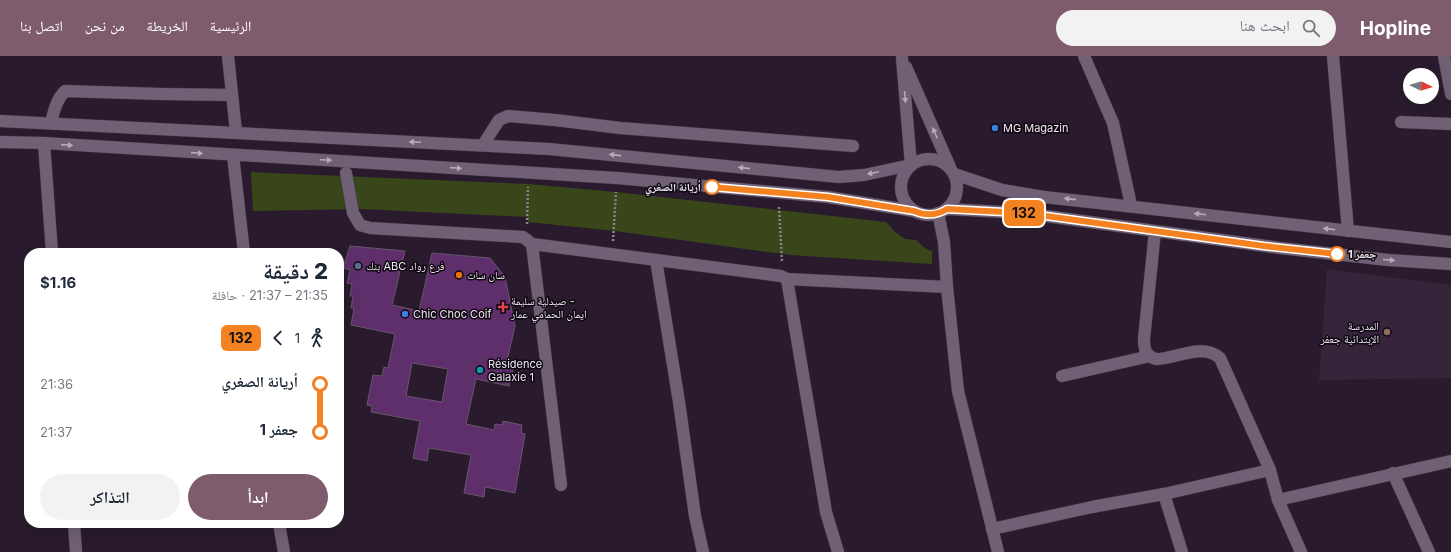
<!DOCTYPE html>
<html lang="ar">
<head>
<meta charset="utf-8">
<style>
  body { margin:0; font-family:Inter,"Noto Naskh Arabic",sans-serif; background:#f2f2f3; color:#1f2937; direction:rtl; height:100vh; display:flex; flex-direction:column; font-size:15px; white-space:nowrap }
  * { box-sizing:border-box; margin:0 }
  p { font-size:13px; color:#747a83 }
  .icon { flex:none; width:22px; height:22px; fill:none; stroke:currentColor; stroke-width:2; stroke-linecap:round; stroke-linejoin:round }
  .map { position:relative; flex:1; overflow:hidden; direction:ltr }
  .panel { position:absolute; left:24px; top:192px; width:320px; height:280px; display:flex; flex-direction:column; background:#fff; border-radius:16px; box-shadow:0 4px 16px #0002; direction:rtl }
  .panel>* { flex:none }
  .badge { padding:0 8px; border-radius:6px; font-size:14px; line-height:26px }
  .needle { width:26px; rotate:95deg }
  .fabs { position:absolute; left:1403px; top:12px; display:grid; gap:8px }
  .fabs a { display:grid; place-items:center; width:36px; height:36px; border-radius:50%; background:#fff; box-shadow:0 4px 16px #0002; font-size:20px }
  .map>.badge { position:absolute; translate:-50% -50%; box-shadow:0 0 0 2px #fff }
  .legs { display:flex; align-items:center; gap:6px; height:44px; padding:0 16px; font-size:13px }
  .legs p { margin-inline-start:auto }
  .summary { display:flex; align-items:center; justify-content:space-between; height:68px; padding:0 16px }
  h1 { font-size:22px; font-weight:800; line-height:30px }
  .cta { display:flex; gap:8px; margin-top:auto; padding:8px 16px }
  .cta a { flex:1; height:46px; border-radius:24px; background:#7e5c6d; color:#fff; font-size:16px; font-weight:800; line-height:46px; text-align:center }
  .cta a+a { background:#f2f2f3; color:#1f2937 }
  ul { padding:0 16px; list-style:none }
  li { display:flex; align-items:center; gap:14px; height:48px; font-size:15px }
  li i { display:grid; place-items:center; width:6px; height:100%; margin:0 5px; background:currentColor }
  li i::after { content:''; width:10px; height:10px; margin:-5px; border:3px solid; border-radius:50%; background:#fff }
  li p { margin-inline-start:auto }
  li:first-child i { background:linear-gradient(#0000 50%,currentColor 0) }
  li:last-child i { background:linear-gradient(currentColor 50%,#0000 0) }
  header { display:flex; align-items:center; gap:24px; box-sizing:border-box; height:56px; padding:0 20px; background:#7e5c6d; color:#fff }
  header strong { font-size:19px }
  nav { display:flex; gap:22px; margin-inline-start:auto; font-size:14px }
  .search { width:280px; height:36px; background:#f2f2f3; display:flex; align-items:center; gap:10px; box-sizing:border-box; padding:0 14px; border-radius:22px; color:#747a83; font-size:15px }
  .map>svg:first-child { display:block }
  .built { fill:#36243b }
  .green { fill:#38461a }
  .building { fill:#5f2f6c; stroke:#66566b; fill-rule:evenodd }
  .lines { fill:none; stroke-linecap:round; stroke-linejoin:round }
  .minor-casing { stroke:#433846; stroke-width:13 }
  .path { stroke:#8c8190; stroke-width:2.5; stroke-dasharray:2 2; stroke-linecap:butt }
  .minor { stroke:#706075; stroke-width:12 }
  .oneway { fill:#b6aaba }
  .line-1-casing { stroke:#fff; stroke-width:9 }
  .line-1 { stroke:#f58220; stroke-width:6 }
  .shop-dot { fill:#3f7fe0; stroke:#0e0810; stroke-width:1.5 }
  .stop-1-dot { fill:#fff; stroke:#f58220; stroke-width:2 }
  .service-dot { fill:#5c6f8a; stroke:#0e0810; stroke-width:1.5 }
  .food-dot { fill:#e8710a; stroke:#0e0810; stroke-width:1.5 }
  .health-dot { fill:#e0444e; stroke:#0e0810; stroke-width:1.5 }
  .education-dot { fill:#8d6e63; stroke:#0e0810; stroke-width:1.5 }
  .culture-dot { fill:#0f9aa8; stroke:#0e0810; stroke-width:1.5 }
  .labels { text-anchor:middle; stroke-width:3; stroke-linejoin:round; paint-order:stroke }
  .poi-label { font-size:11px; fill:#f0e7f3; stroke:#0e0810; text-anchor:start }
  .stop-label { font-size:11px; font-weight:bold; fill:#f0e7f3; stroke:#0e0810; text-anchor:end }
</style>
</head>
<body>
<header>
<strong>Hopline</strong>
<div class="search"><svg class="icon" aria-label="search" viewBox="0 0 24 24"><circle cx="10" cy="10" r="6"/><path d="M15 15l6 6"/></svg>ابحث هنا</div>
<nav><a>الرئيسية</a><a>الخريطة</a><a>من نحن</a><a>اتصل بنا</a></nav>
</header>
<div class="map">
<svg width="1451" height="496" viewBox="0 0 1451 496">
  <rect width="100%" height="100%" fill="#291b2d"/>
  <!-- built -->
  <polygon class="built" points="1327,213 1451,229 1451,322 1319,324"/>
  <!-- green -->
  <polygon class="green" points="251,116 528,128 616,136 886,166 895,176 905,183 916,184 926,193 932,195 932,208 790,199 615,175 528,166 527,161 361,153 253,155"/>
  <!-- building -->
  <path class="building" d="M350,190L405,195L392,249L419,255L432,197L490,202L505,221L515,270L507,305L515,306L509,330L476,323L466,368L494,374L495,368L502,369L503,365L522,369L521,377L525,378L515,437L485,431L484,441L464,437L471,399L429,392L427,405L413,402L420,365L371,356L372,350L367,349L373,319L382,320L384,311L388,312L395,278L351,269L354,252H351L353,240H350L352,228L347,227L350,214L343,212ZM412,307L448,313L442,346L406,340Z"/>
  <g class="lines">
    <defs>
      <g id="minor">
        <polyline points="228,0 236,76"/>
        <polyline points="1084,0 1113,67 1131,149"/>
        <polyline points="1333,0 1348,175"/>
        <polyline points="1444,0 1451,38"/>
        <polyline points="906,11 950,111"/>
        <polyline points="0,65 549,93 839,121 864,119 911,109 902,2"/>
        <polyline points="1401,66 1451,68"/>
        <path d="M51,67C54,55 56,44 65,35L161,38L232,39"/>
        <polyline points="0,86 44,87 617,122 828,141 914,155"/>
        <polyline points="44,87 52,197"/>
        <polyline points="483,89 499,64 508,60 555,64 620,72 853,90"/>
        <polyline points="233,99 244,197"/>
        <circle cx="929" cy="131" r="28"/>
        <polyline points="346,117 353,157 360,169 370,172 523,181 532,188 781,220 787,223 947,231"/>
        <polyline points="954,118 1002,134 1044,141 1451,186"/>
        <polyline points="947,153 1024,157 1280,192 1388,204 1451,208"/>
        <polyline points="938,157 944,186 947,231 958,335 998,496"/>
        <path d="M1155,175L1144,283C1144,292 1145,300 1156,303C1176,303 1202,286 1220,302L1270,414L1278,444L1301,496"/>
        <polyline points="532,188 561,429"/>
        <polyline points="656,204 679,346 695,460 703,496"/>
        <polyline points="787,223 826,456 838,496"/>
        <polyline points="1062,320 1150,300"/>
        <polyline points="1393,417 1429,496"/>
        <polyline points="1164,438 1182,496"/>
        <polyline points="1278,444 1451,405"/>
        <polyline points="74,467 76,496"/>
        <polyline points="279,467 284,496"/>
        <polyline points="992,473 1092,451 1164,438 1270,414"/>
      </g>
    </defs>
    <!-- minor casing -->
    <use href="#minor" class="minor-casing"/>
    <!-- path -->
    <g class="path">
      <polyline points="779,151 782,206"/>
      <polyline points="527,168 528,131"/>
      <polyline points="613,185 616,136"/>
    </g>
    <!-- minor -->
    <use href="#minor" class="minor"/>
  </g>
  <!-- one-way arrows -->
  <defs><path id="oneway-solid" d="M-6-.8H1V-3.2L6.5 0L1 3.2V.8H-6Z"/></defs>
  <g class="oneway">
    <use href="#oneway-solid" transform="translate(905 41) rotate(85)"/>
    <use href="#oneway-solid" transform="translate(935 77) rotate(-114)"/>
    <use href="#oneway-solid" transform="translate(415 86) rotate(-177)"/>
    <use href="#oneway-solid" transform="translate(67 89) rotate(4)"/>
    <use href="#oneway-solid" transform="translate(197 97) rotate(4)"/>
    <use href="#oneway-solid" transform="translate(615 99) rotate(-174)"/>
    <use href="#oneway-solid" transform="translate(326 104) rotate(3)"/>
    <use href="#oneway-solid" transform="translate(456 112) rotate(4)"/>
    <use href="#oneway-solid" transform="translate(744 112) rotate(-174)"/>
    <use href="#oneway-solid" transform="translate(873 117) rotate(168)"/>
    <use href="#oneway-solid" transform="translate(1070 143) rotate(-174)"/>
    <use href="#oneway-solid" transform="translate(1200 158) rotate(-173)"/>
    <use href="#oneway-solid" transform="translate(1329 173) rotate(-174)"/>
    <use href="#oneway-solid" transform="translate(1389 204) rotate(5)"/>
  </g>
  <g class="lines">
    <defs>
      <path id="line-1" d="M712,131L828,141L914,155C926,160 936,160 947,153L1024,157L1264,190L1337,198"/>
    </defs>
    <!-- line-1 casing -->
    <use href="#line-1" class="line-1-casing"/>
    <!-- line-1 -->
    <use href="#line-1" class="line-1"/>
  </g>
  <!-- markers -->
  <g class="shop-dot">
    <circle cx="995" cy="72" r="4"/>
    <circle cx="405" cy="258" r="4"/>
  </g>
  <g class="stop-1-dot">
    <circle cx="712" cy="131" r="7"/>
    <circle cx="1337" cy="198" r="7"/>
  </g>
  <circle class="service-dot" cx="358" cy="210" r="4"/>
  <circle class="food-dot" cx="459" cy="219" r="4"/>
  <path class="health-dot" d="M501 245h4v4h4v4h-4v4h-4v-4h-4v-4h4z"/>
  <circle class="education-dot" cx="1387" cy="276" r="4"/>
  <circle class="culture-dot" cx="480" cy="314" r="4"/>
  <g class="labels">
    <!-- poi labels -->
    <g class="poi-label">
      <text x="1003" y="76">MG Magazin</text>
      <text x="366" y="214">بنك ABC فرع رواد</text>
      <text x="467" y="223">سان سات</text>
      <text x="511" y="249">صيدلية سليمة -<tspan x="511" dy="13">ايمان الحمامي عمار</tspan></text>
      <text x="413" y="262">Chic Choc Coif</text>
      <text x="1379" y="274" text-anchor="end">المدرسة<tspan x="1379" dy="13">الإبتدائية جعفر</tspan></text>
      <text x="488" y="312">Résidence<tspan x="488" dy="13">Galaxie 1</tspan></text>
    </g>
    <!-- stop labels -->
    <g class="stop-label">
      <text x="701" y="135">أريانة الصغري</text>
      <text x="1348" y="202" text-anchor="start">جعفر 1</text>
    </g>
  </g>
</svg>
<div class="fabs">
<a><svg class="needle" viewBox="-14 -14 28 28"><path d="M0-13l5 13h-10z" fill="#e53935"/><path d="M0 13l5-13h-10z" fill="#747a83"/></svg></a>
</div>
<b class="badge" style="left:1024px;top:157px;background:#f58220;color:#111">132</b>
<section class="panel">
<div class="summary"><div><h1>2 دقيقة</h1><p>21:35 – 21:37 · حافلة</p></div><b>$1.16</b></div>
<div class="legs"><svg class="icon" aria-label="walk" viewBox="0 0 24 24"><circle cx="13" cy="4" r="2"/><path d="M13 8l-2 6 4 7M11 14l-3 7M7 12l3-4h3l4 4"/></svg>1<svg class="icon" aria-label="back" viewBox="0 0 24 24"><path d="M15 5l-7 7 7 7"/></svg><b class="badge" style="background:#f58220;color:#111">132</b></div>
<ul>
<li><i style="color:#f58220"></i><b>أريانة الصغري</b><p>21:36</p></li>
<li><i style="color:#f58220"></i><b>جعفر 1</b><p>21:37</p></li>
</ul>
<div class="cta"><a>ابدأ</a><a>التذاكر</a></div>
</section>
</div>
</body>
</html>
